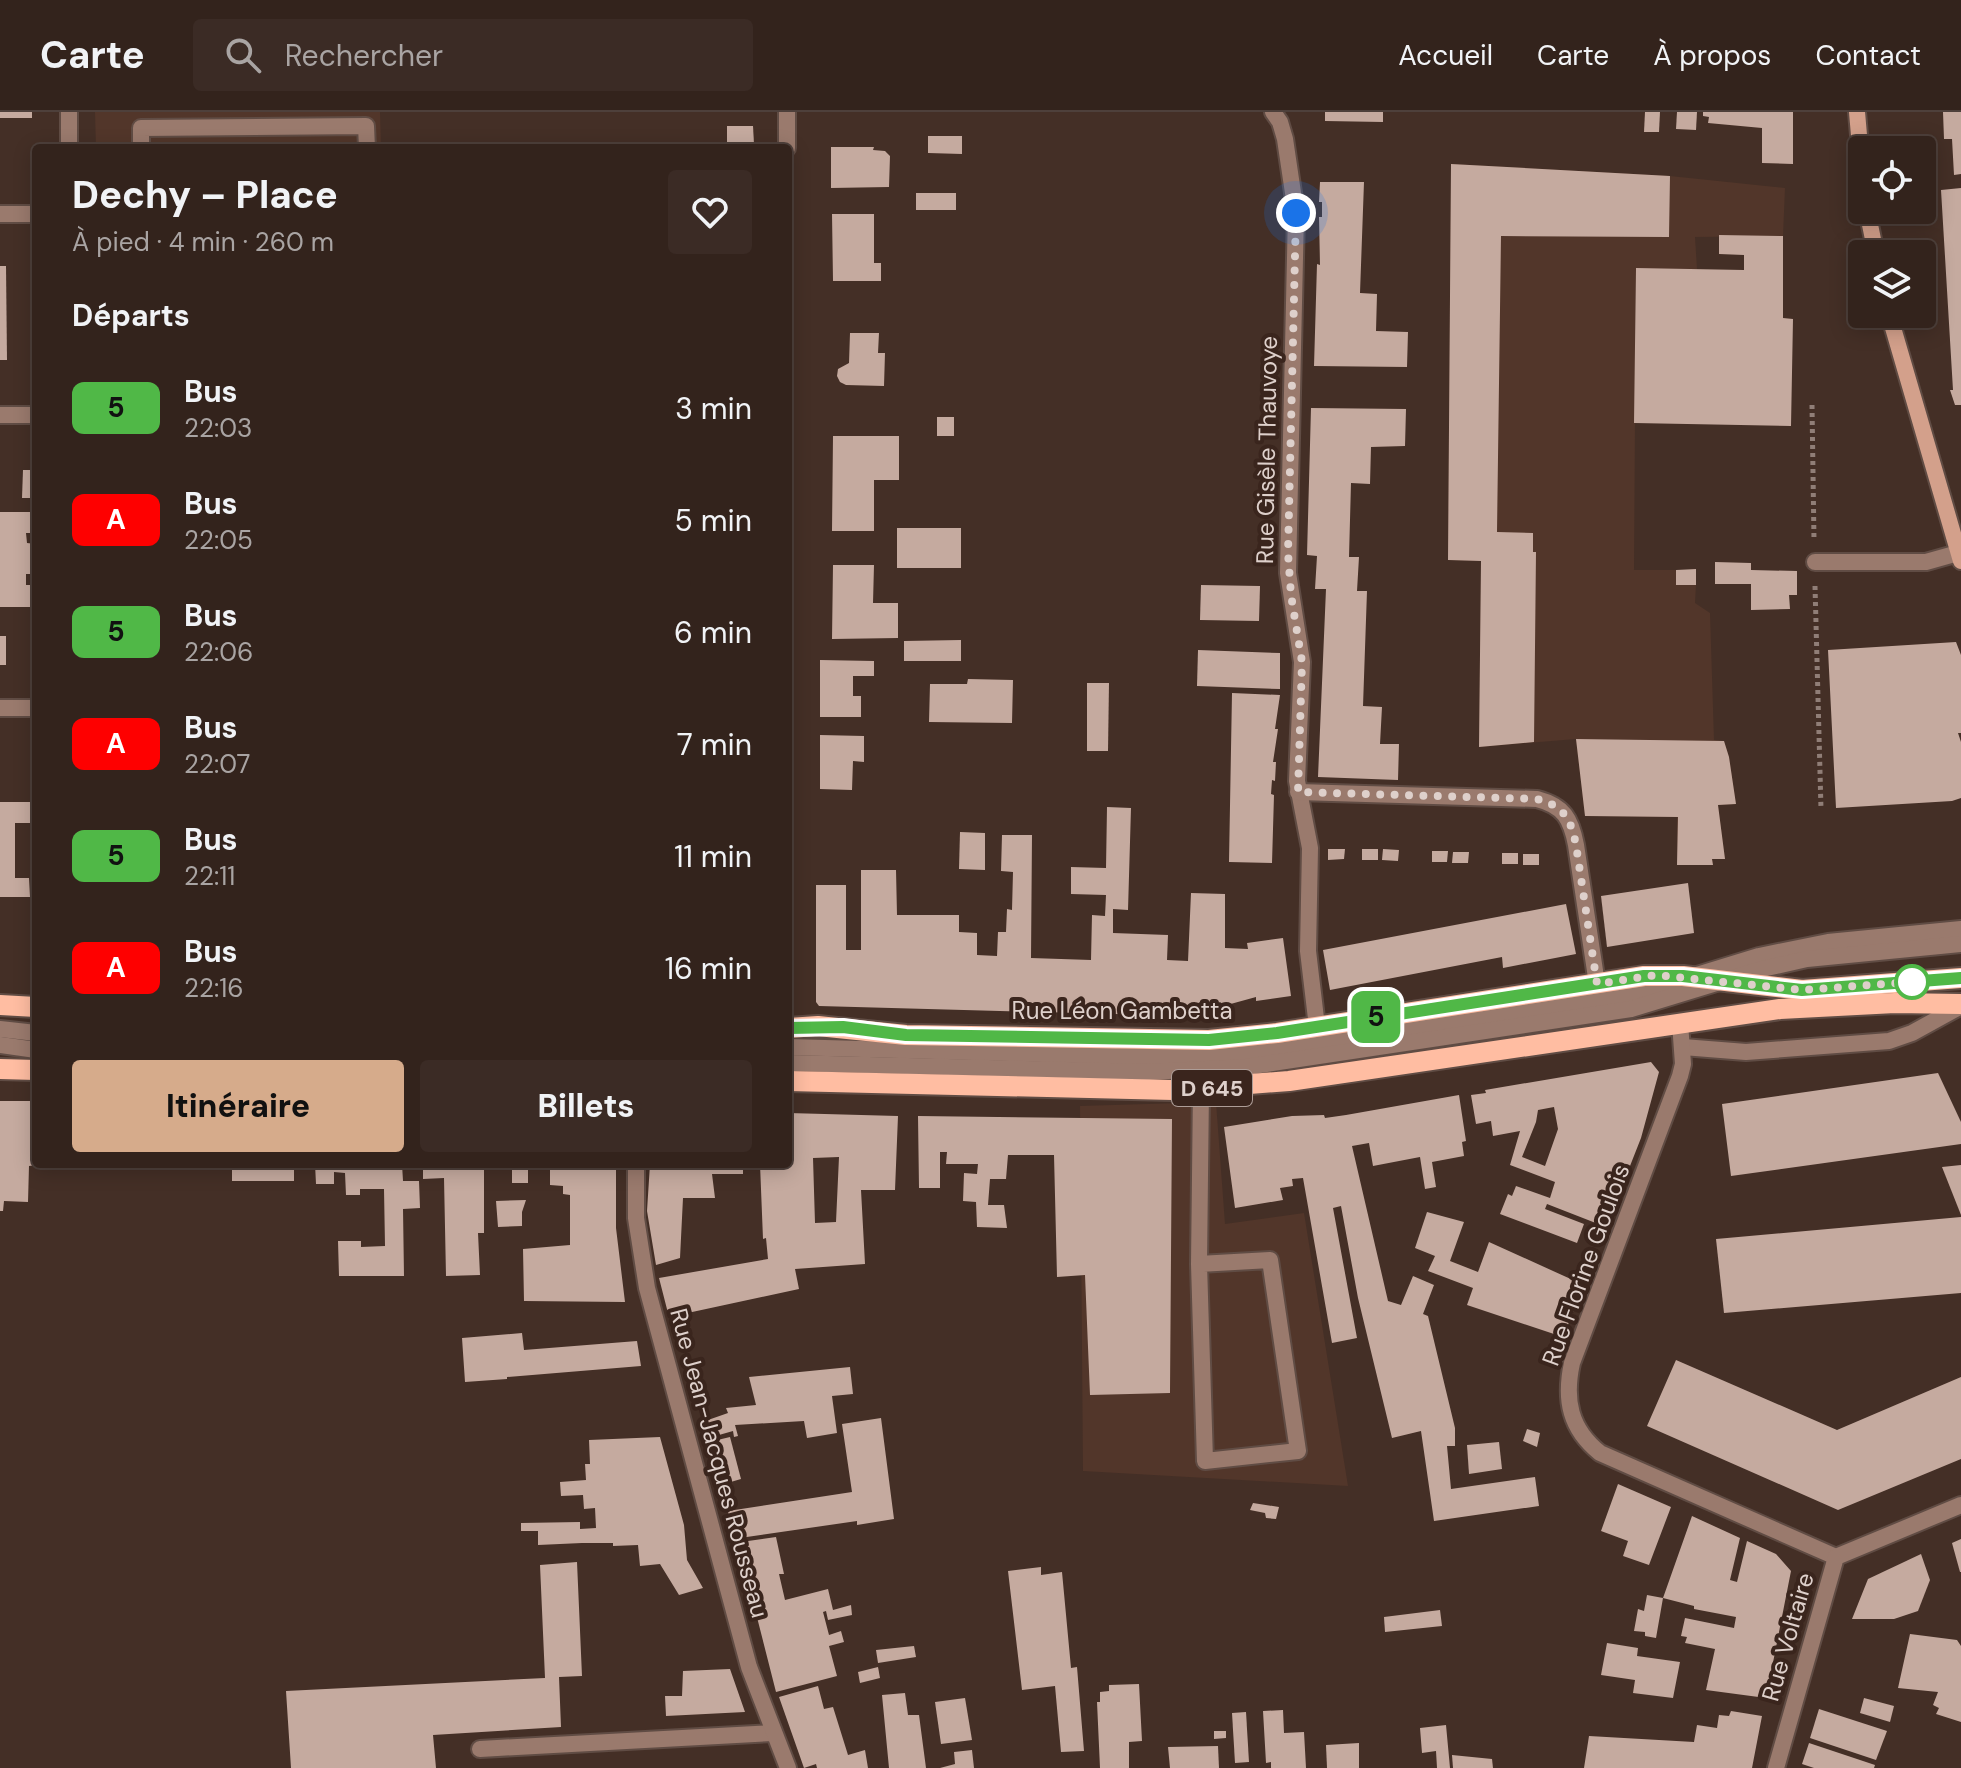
<!DOCTYPE html>
<html lang="fr">
<head>
<meta charset="utf-8">
<style>
  body { margin:0; font-family:"DM Sans",sans-serif; background:#3b2b25; color:#f1f3f6; height:100vh; display:flex; flex-direction:column; font-size:30px; white-space:nowrap }
  * { box-sizing:border-box; margin:0 }
  p { font-size:26px; color:#a9a4a3 }
  .icon { flex:none; width:44px; height:44px; fill:none; stroke:currentColor; stroke-width:2; stroke-linecap:round; stroke-linejoin:round }
  .map { position:relative; flex:1; overflow:hidden }
  .side { position:absolute; left:32px; top:32px; width:760px; height:1024px; display:flex; flex-direction:column; background:#33231c; border-radius:8px; box-shadow:0 4px 20px #0003,0 0 0 2px #4e403b }
  .side>* { flex:none }
  .badge { padding:0 16px; border-radius:12px; font-size:28px; line-height:52px }
  .controls { position:absolute; left:1848px; top:24px; display:grid; gap:16px }
  .controls a { display:grid; place-items:center; width:88px; height:88px; border-radius:8px; background:#33231c; box-shadow:0 4px 20px #0003,0 0 0 2px #4e403b; font-size:40px }
  .you { position:absolute; width:40px; height:40px; margin:-20px; border:6px solid #fff; border-radius:50%; background:#1a73e8; box-shadow:0 0 0 12px #1a73e833 }
  .map>.badge { position:absolute; translate:-50% -50%; box-shadow:0 0 0 4px #fff }
  h2 { padding:0 40px; font-size:30px; line-height:72px }
  .round { display:grid; place-items:center; flex:none; width:84px; height:84px; border-radius:8px; background:#3b2b25 }
  .headline { display:flex; align-items:center; justify-content:space-between; height:136px; padding:0 40px }
  h1 { font-size:38px; font-weight:800; line-height:60px }
  .primary-button { display:flex; gap:16px; margin-top:auto; padding:16px 40px }
  .primary-button a { flex:1; height:92px; border-radius:8px; background:#d6ab8b; color:#111; font-size:32px; font-weight:800; line-height:92px; text-align:center }
  .primary-button a+a { background:#3b2b25; color:#f1f3f6 }
  ul { padding:0; list-style:none }
  li { display:flex; align-items:center; gap:24px; height:112px; padding:0 40px }
  li div { flex:1 }
  li b { display:block; font-size:30px }
  li em { font-style:normal }
  li .badge { min-width:88px; font-weight:700; text-align:center }
  header { display:flex; align-items:center; gap:48px; box-sizing:border-box; height:112px; padding:0 40px; background:#33231c; border-bottom:2px solid #4e403b }
  header strong { font-size:38px }
  nav { display:flex; gap:44px; margin-inline-start:auto; font-size:28px }
  .search { width:560px; height:72px; background:#3b2b25; display:flex; align-items:center; gap:20px; box-sizing:border-box; padding:0 28px; border-radius:8px; color:#a9a4a3; font-size:30px }
  .map>svg:first-child { display:block }
  .built { fill:#52362a }
  .building { fill:#c5aa9f; fill-rule:evenodd }
  .lines { fill:none; stroke-linecap:round; stroke-linejoin:round }
  .lane-casing { stroke:#604c44; stroke-width:20 }
  .street-casing { stroke:#604c44; stroke-width:20 }
  .secondary-casing { stroke:#604c44; stroke-width:20 }
  .primary-casing { stroke:#604c44; stroke-width:24 }
  .path { stroke:#907e77; stroke-width:5; stroke-dasharray:4 4; stroke-linecap:butt }
  .lane { stroke:#9a7a6d; stroke-width:16 }
  .street { stroke:#9a7a6d; stroke-width:16 }
  .secondary { stroke:#d3a08b; stroke-width:16 }
  .primary { stroke:#ffbda2; stroke-width:20 }
  .line-casing { stroke:#fff; stroke-width:18 }
  .line { stroke:#50b847; stroke-width:12 }
  .walk { stroke:#ded0cb; stroke-width:8; stroke-dasharray:0 14.4 }
  .stop-dot { fill:#fff; stroke:#50b847; stroke-width:4 }
  .labels { text-anchor:middle; stroke-width:8; stroke-linejoin:round; paint-order:stroke }
  .shield { fill:#3a251d; stroke:#ad9d97; stroke-width:2 }
  .shield-label { font-size:22px; font-weight:bold; fill:#ded0cb }
  .street-label { font-size:24px; fill:#ded0cb; stroke:#3a251d }
</style>
</head>
<body>
<header>
<strong>Carte</strong>
<div class="search"><svg class="icon" aria-label="search" viewBox="0 0 24 24"><circle cx="10" cy="10" r="6"/><path d="M15 15l6 6"/></svg>Rechercher</div>
<nav><a>Accueil</a><a>Carte</a><a>À propos</a><a>Contact</a></nav>
</header>
<div class="map">
<svg width="1961" height="1656" viewBox="0 0 1961 1656">
  <rect width="100%" height="100%" fill="#442f26"/>
  <!-- built -->
  <g class="built">
    <polygon points="95,0 380,0 381,36 96,36"/>
    <polygon points="1451,52 1670,64 1785,76 1783,124 1695,125 1697,157 1636,157 1634,458 1676,458 1676,473 1696,473 1695,491 1710,501 1714,628 1724,629 1729,645 1736,692 1718,693 1725,747 1712,747 1713,753 1677,753 1677,705 1585,704 1576,627 1479,635 1481,449 1448,448"/>
    <polygon points="1216,990 1225,1112 1304,1101 1348,1374 1083,1359 1080,994"/>
  </g>
  <!-- building -->
  <g class="building">
    <rect x="0" y="0" width="32" height="6"/>
    <polygon points="1325,0 1383,0 1383,10 1325,9"/>
    <polygon points="1645,0 1660,0 1659,20 1644,20"/>
    <polygon points="1677,0 1697,0 1696,18 1676,17"/>
    <polygon points="1703,0 1793,0 1793,52 1762,51 1762,16 1708,11 1709,5 1703,4"/>
    <polygon points="1943,0 1961,0 1961,62 1954,63 1952,27 1944,27"/>
    <polygon points="727,14 753,14 754,32 727,31"/>
    <polygon points="928,24 962,24 962,42 928,41"/>
    <polygon points="831,35 874,35 873,38 885,39 890,44 889,75 831,76"/>
    <polygon points="1451,52 1670,64 1669,125 1501,124 1497,420 1533,421 1533,440 1536,440 1534,630 1479,635 1481,449 1448,448"/>
    <polygon points="1320,70 1364,70 1360,181 1377,182 1376,219 1408,220 1407,255 1314,254 1317,152 1320,153 1319,105 1322,105 1322,90 1319,90"/>
    <polygon points="1961,76 1961,293 1955,293 1950,278 1953,278 1941,78"/>
    <rect x="916" y="81" width="40" height="17"/>
    <polygon points="832,102 874,102 874,151 881,151 881,169 833,169"/>
    <polygon points="1719,123 1783,124 1783,206 1793,207 1791,314 1634,311 1636,156 1744,158 1744,143 1719,142"/>
    <polygon points="0,154 6,154 7,248 0,248"/>
    <polygon points="850,221 879,221 878,241 885,241 884,274 846,273 840,270 837,264 838,257 849,251"/>
    <polygon points="1311,296 1406,297 1405,334 1371,335 1370,372 1351,371 1349,445 1359,445 1357,479 1367,479 1363,594 1382,595 1380,632 1399,632 1398,668 1318,665 1326,477 1315,477 1317,444 1307,443"/>
    <rect x="937" y="305" width="17" height="19"/>
    <polygon points="833,324 899,324 899,368 874,368 874,419 832,419"/>
    <polygon points="23,358 36,358 36,386 22,386"/>
    <polygon points="0,400 35,400 35,421 26,421 27,431 36,432 36,462 26,462 26,473 35,473 35,495 0,495"/>
    <rect x="897" y="416" width="64" height="40"/>
    <polygon points="1715,450 1751,451 1751,458 1797,459 1797,483 1789,483 1790,497 1751,498 1751,472 1715,472"/>
    <polygon points="833,453 874,453 873,491 898,491 898,526 832,527"/>
    <polygon points="1696,457 1696,473 1676,473 1676,458"/>
    <polygon points="1201,473 1260,474 1259,509 1200,508"/>
    <rect x="0" y="524" width="6" height="29"/>
    <polygon points="961,528 961,549 904,549 904,529"/>
    <polygon points="1956,530 1961,543 1961,621 1958,621 1961,630 1961,686 1952,689 1836,696 1828,538"/>
    <polygon points="1198,538 1280,541 1280,577 1197,574"/>
    <polygon points="820,548 874,549 874,564 853,564 853,584 861,584 861,605 820,605"/>
    <polygon points="968,567 1013,568 1012,611 929,610 930,572 967,572"/>
    <polygon points="1087,571 1109,571 1108,639 1087,639"/>
    <polygon points="1232,581 1280,583 1275,617 1278,617 1273,650 1276,650 1275,669 1272,668 1271,682 1274,683 1272,751 1229,750"/>
    <polygon points="820,623 864,624 864,650 853,649 852,678 820,677"/>
    <polygon points="1576,627 1724,629 1729,645 1736,692 1718,693 1725,747 1712,747 1713,753 1677,753 1678,705 1585,704"/>
    <polygon points="0,690 36,690 36,711 15,711 15,766 29,766 30,785 0,785"/>
    <polygon points="1107,695 1131,696 1128,798 1113,797 1113,821 1168,823 1167,848 1188,849 1191,781 1225,782 1225,836 1248,837 1247,831 1283,826 1291,884 1256,889 1256,885 1187,904 819,894 816,890 816,773 846,773 846,838 861,838 861,758 896,758 897,803 959,803 959,820 977,821 977,843 997,844 998,820 1006,820 1007,797 1012,798 1013,760 1001,759 1002,723 1032,723 1031,846 1091,848 1092,803 1105,804 1106,783 1071,782 1071,755 1106,756"/>
    <polygon points="960,720 985,721 985,758 959,757"/>
    <polygon points="30,723 36,723 36,753 31,752"/>
    <polygon points="1328,737 1345,737 1344,747 1328,748"/>
    <rect x="1362" y="737" width="16" height="11"/>
    <polygon points="1383,737 1399,738 1398,749 1382,748"/>
    <polygon points="1432,739 1448,739 1447,750 1432,750"/>
    <polygon points="1453,740 1469,740 1468,751 1452,751"/>
    <rect x="1502" y="741" width="16" height="11"/>
    <rect x="1523" y="742" width="16" height="11"/>
    <polygon points="1688,771 1694,821 1607,835 1601,784"/>
    <polygon points="1566,792 1576,842 1503,856 1502,845 1330,878 1323,838"/>
    <path d="M1651,950L1659,960L1641,1026L1606,1115L1547,1092L1545,1097L1584,1112L1577,1131L1500,1102L1508,1082L1512,1084L1516,1074L1550,1086L1555,1070L1510,1053L1520,1019L1493,1024L1491,1009L1476,1012L1471,983L1486,981L1485,978ZM1554,995L1558,1017L1545,1054L1522,1045L1536,1010L1538,998Z"/>
    <polygon points="1938,961 1961,1010 1961,1032 1731,1064 1722,992"/>
    <polygon points="1459,983 1466,1029 1462,1030 1464,1044 1432,1050 1436,1075 1425,1077 1420,1045 1373,1054 1369,1031 1352,1034 1388,1189 1401,1193 1413,1164 1434,1173 1423,1202 1428,1204 1455,1316 1455,1334 1447,1334 1451,1377 1535,1365 1539,1394 1434,1409 1421,1319 1392,1326 1358,1186 1341,1094 1333,1096 1357,1226 1332,1231 1303,1066 1292,1067 1293,1074 1280,1076 1283,1088 1235,1096 1224,1015 1292,1004 1324,1003 1325,1006 1346,1003"/>
    <polygon points="0,989 36,989 36,1053 29,1054 28,1090 4,1089 3,1099 0,1099"/>
    <path d="M788,1001L898,1004L895,1078H861L865,1152L795,1157L799,1177L669,1205L659,1166L768,1147L766,1126L763,1127L760,1052H788ZM839,1045L836,1110L815,1111L813,1046Z"/>
    <polygon points="918,1004 1172,1007 1170,1281 1090,1283 1085,1163 1057,1165 1054,1043 1008,1043 1006,1067 990,1067 988,1093 1004,1093 1007,1116 977,1115 976,1090 963,1089 964,1061 977,1062 978,1052 946,1052 947,1040 940,1040 940,1076 919,1076"/>
    <rect x="232" y="1052" width="62" height="17"/>
    <polygon points="315,1052 402,1052 403,1069 419,1069 420,1096 403,1097 404,1164 339,1164 338,1129 361,1129 361,1135 385,1134 384,1077 360,1077 360,1083 346,1083 345,1061 334,1060 334,1072 316,1072"/>
    <polygon points="423,1052 484,1052 484,1121 478,1121 480,1163 446,1164 444,1066 423,1067"/>
    <rect x="512" y="1052" width="16" height="19"/>
    <polygon points="550,1052 616,1052 616,1116 625,1190 524,1189 523,1137 570,1133 570,1083 563,1082 563,1074 550,1073"/>
    <polygon points="650,1052 743,1052 743,1062 712,1062 715,1086 683,1086 680,1146 656,1153 647,1099"/>
    <polygon points="1961,1053 1961,1103 1942,1055"/>
    <polygon points="526,1088 522,1100 522,1114 498,1115 496,1089"/>
    <polygon points="1427,1100 1464,1110 1450,1149 1478,1160 1489,1130 1584,1173 1563,1225 1467,1193 1473,1176 1428,1159 1435,1144 1415,1136"/>
    <polygon points="1961,1105 1961,1181 1724,1201 1716,1127"/>
    <polygon points="522,1221 524,1238 637,1229 641,1254 507,1265 507,1267 465,1270 462,1226"/>
    <polygon points="1676,1248 1837,1318 1961,1265 1961,1347 1838,1398 1647,1314"/>
    <polygon points="850,1255 853,1282 832,1284 837,1321 807,1326 804,1309 735,1313 738,1324 734,1325 733,1319 712,1325 708,1308 728,1301 726,1296 756,1293 749,1265"/>
    <polygon points="881,1306 894,1407 857,1413 857,1409 733,1427 728,1399 852,1380 842,1312"/>
    <polygon points="1527,1317 1540,1321 1537,1335 1523,1329"/>
    <polygon points="660,1325 684,1413 687,1448 703,1476 679,1483 660,1452 640,1454 638,1433 613,1434 613,1431 582,1431 538,1433 538,1419 521,1419 521,1411 580,1410 580,1417 596,1416 595,1396 584,1397 583,1383 561,1384 560,1370 586,1368 585,1352 590,1352 589,1328"/>
    <polygon points="730,1325 741,1367 717,1374 705,1331"/>
    <polygon points="1499,1330 1502,1357 1469,1362 1467,1333"/>
    <polygon points="1618,1372 1671,1395 1649,1453 1623,1444 1628,1429 1601,1419"/>
    <polygon points="1253,1391 1279,1395 1276,1407 1266,1406 1265,1401 1250,1398"/>
    <polygon points="1692,1404 1740,1426 1730,1468 1737,1470 1747,1429 1776,1442 1791,1459 1766,1586 1706,1578 1715,1537 1685,1531 1687,1525 1681,1524 1685,1506 1734,1516 1736,1505 1694,1497 1694,1494 1663,1486"/>
    <polygon points="776,1425 784,1462 779,1462 785,1488 828,1477 833,1498 851,1493 852,1503 828,1508 826,1499 823,1500 829,1523 841,1519 844,1530 829,1534 837,1564 776,1580 748,1470 752,1469 741,1430"/>
    <polygon points="1961,1427 1961,1460 1960,1460 1952,1431"/>
    <polygon points="1921,1442 1930,1468 1918,1499 1894,1507 1852,1507 1868,1467"/>
    <polygon points="577,1450 582,1564 559,1565 561,1615 433,1623 436,1656 291,1656 286,1579 545,1566 540,1453"/>
    <polygon points="1041,1455 1041,1463 1062,1460 1071,1556 1077,1555 1084,1639 1061,1640 1055,1574 1022,1578 1008,1459"/>
    <polygon points="1647,1483 1663,1486 1656,1526 1645,1524 1645,1520 1634,1519 1638,1497 1644,1499"/>
    <polygon points="1440,1498 1442,1514 1385,1520 1384,1505"/>
    <polygon points="1910,1522 1957,1528 1961,1534 1961,1610 1936,1602 1939,1596 1933,1593 1938,1580 1898,1576"/>
    <polygon points="1607,1531 1638,1536 1637,1544 1680,1550 1673,1586 1633,1581 1635,1568 1601,1563"/>
    <polygon points="914,1534 916,1545 878,1551 876,1538"/>
    <polygon points="878,1555 880,1566 860,1571 858,1560"/>
    <polygon points="730,1557 745,1600 666,1604 665,1584 682,1584 683,1559"/>
    <polygon points="1139,1572 1142,1629 1129,1630 1129,1656 1100,1656 1097,1590 1100,1590 1100,1580 1109,1579 1109,1573"/>
    <polygon points="818,1574 824,1597 833,1595 848,1643 865,1638 868,1656 817,1656 816,1652 804,1656 779,1585"/>
    <polygon points="905,1581 908,1603 919,1603 926,1656 889,1656 882,1583"/>
    <polygon points="965,1586 972,1628 941,1632 935,1590"/>
    <polygon points="1864,1586 1894,1594 1890,1610 1860,1601"/>
    <polygon points="1819,1597 1887,1619 1876,1648 1810,1626"/>
    <polygon points="1283,1598 1284,1621 1304,1620 1306,1656 1271,1656 1271,1650 1266,1651 1263,1599"/>
    <polygon points="1731,1599 1762,1604 1752,1656 1584,1656 1589,1624 1694,1630 1697,1613 1717,1616 1719,1603 1729,1604"/>
    <polygon points="1246,1600 1249,1650 1235,1651 1232,1601"/>
    <polygon points="1446,1613 1450,1656 1437,1656 1436,1639 1422,1641 1420,1616"/>
    <polygon points="1214,1619 1226,1619 1226,1626 1214,1627"/>
    <polygon points="1359,1631 1359,1656 1327,1656 1326,1633"/>
    <polygon points="1809,1631 1875,1653 1874,1656 1814,1656 1802,1652"/>
    <polygon points="1218,1634 1219,1656 1170,1656 1168,1635"/>
    <polygon points="972,1638 974,1656 940,1656 955,1652 954,1640"/>
    <polygon points="1452,1643 1492,1647 1493,1656 1453,1656"/>
  </g>
  <g class="lines">
    <defs>
      <g id="lane">
        <polyline points="141,36 141,16 366,14 367,36"/>
        <polyline points="1815,450 1926,450 1958,441"/>
        <polyline points="0,917 36,921"/>
        <polyline points="0,933 36,938"/>
        <polyline points="788,935 1150,945 1243,941 1632,883 1759,844 1828,830 1961,817"/>
        <polyline points="1683,935 1746,940 1889,929 1912,921 1961,894"/>
        <polyline points="788,951 1149,960 1246,955 1631,897 1762,857 1807,847 1961,832"/>
        <polyline points="1199,1152 1270,1148 1298,1339 1205,1349 1199,1152 1201,976"/>
        <polyline points="480,1637 773,1621"/>
      </g>
      <g id="street">
        <polyline points="69,0 69,36"/>
        <polyline points="787,0 787,36"/>
        <polyline points="1273,0 1280,10 1285,27 1296,101 1288,461 1302,550 1297,669 1310,736 1308,839 1317,915"/>
        <polyline points="0,102 36,102"/>
        <polyline points="0,303 36,303"/>
        <polyline points="0,596 36,596"/>
        <path d="M1298,680L1537,687C1564,694 1571,707 1576,733L1597,872"/>
        <path d="M1680,911L1683,952L1680,964L1572,1251C1564,1288 1570,1317 1600,1341L1836,1445"/>
        <polyline points="636,1052 636,1106 647,1176 749,1555 788,1656"/>
        <polyline points="1776,1656 1836,1445 1961,1393"/>
      </g>
      <g id="secondary">
        <polyline points="1857,0 1862,58"/>
        <polyline points="1867,98 1876,142"/>
        <polyline points="1889,202 1961,449"/>
      </g>
      <g id="primary">
        <polyline points="0,893 36,895"/>
        <polyline points="788,916 818,914 906,923 1209,928 1277,921 1644,864 1683,864 1802,878 1961,866"/>
        <polyline points="0,957 36,958"/>
        <polyline points="788,969 1173,978 1289,969 1780,897 1895,891 1961,892"/>
      </g>
    </defs>
    <!-- lane casing -->
    <use href="#lane" class="lane-casing"/>
    <!-- street casing -->
    <use href="#street" class="street-casing"/>
    <!-- secondary casing -->
    <use href="#secondary" class="secondary-casing"/>
    <!-- primary casing -->
    <use href="#primary" class="primary-casing"/>
    <!-- path -->
    <g class="path">
      <polyline points="1812,293 1814,428"/>
      <polyline points="1815,474 1821,697"/>
    </g>
    <!-- lane -->
    <use href="#lane" class="lane"/>
    <!-- street -->
    <use href="#street" class="street"/>
    <!-- secondary -->
    <use href="#secondary" class="secondary"/>
    <!-- primary -->
    <use href="#primary" class="primary"/>
  </g>
  <g class="lines">
    <defs>
      <polyline id="line" points="788,916 843,915 906,923 1209,928 1277,921 1644,864 1683,864 1802,878 1961,866"/>
    </defs>
    <!-- line casing -->
    <use href="#line" class="line-casing"/>
    <!-- line -->
    <use href="#line" class="line"/>
    <!-- walk -->
    <path class="walk" d="M1296,101L1288,441L1291,483L1302,550L1298,680L1537,687C1564,694 1571,707 1576,733L1597,872L1656,863L1802,878L1912,870"/>
  </g>
  <!-- markers -->
  <circle class="stop-dot" cx="1912" cy="870" r="16"/>
  <g class="labels">
    <!-- shield labels -->
    <rect class="shield" x="1172" y="958" width="80" height="36" rx="6"/>
    <g class="shield-label">
      <text x="1212" y="984">D 645</text>
    </g>
    <!-- street labels -->
    <g class="street-label">
      <text transform="translate(1267 338) rotate(-89)" y="8">Rue Gisèle Thauvoye</text>
      <text x="1122" y="907">Rue Léon Gambetta</text>
      <text transform="translate(1586 1153) rotate(-70)" y="8">Rue Florine Goulois</text>
      <text transform="translate(719 1351) rotate(75)" y="8">Rue Jean-Jacques Rousseau</text>
      <text transform="translate(1788 1525) rotate(-74)" y="8">Rue Voltaire</text>
    </g>
  </g>
</svg>
<div class="controls">
<a><svg class="icon" aria-label="locate" viewBox="0 0 24 24"><circle cx="12" cy="12" r="6"/><path d="M12 2v4M12 18v4M2 12h4M18 12h4"/></svg></a>
<a><svg class="icon" aria-label="layers" viewBox="0 0 24 24"><path d="M12 4l9 5-9 5-9-5zM3 14l9 5 9-5"/></svg></a>
</div>
<div class="you" style="left:1296px;top:101px"></div>
<b class="badge" style="left:1376px;top:905px;background:#50b847;color:#111">5</b>
<section class="side">
<div class="headline"><div><h1>Dechy – Place</h1><p>À pied · 4 min · 260 m</p></div><a class="round"><svg class="icon" aria-label="heart" viewBox="0 0 24 24"><path d="M12 20l-8-8c-3-5 5-10 8-4 3-6 11-1 8 4z"/></svg></a></div>
<h2>Départs</h2>
<ul>
<li><span class="badge" style="background:#50b847;color:#111">5</span><div><b>Bus</b><p>22:03</p></div><em>3 min</em></li>
<li><span class="badge" style="background:#fe0000;color:#fff">A</span><div><b>Bus</b><p>22:05</p></div><em>5 min</em></li>
<li><span class="badge" style="background:#50b847;color:#111">5</span><div><b>Bus</b><p>22:06</p></div><em>6 min</em></li>
<li><span class="badge" style="background:#fe0000;color:#fff">A</span><div><b>Bus</b><p>22:07</p></div><em>7 min</em></li>
<li><span class="badge" style="background:#50b847;color:#111">5</span><div><b>Bus</b><p>22:11</p></div><em>11 min</em></li>
<li><span class="badge" style="background:#fe0000;color:#fff">A</span><div><b>Bus</b><p>22:16</p></div><em>16 min</em></li>
</ul>
<div class="primary-button"><a>Itinéraire</a><a>Billets</a></div>
</section>
</div>
</body>
</html>
